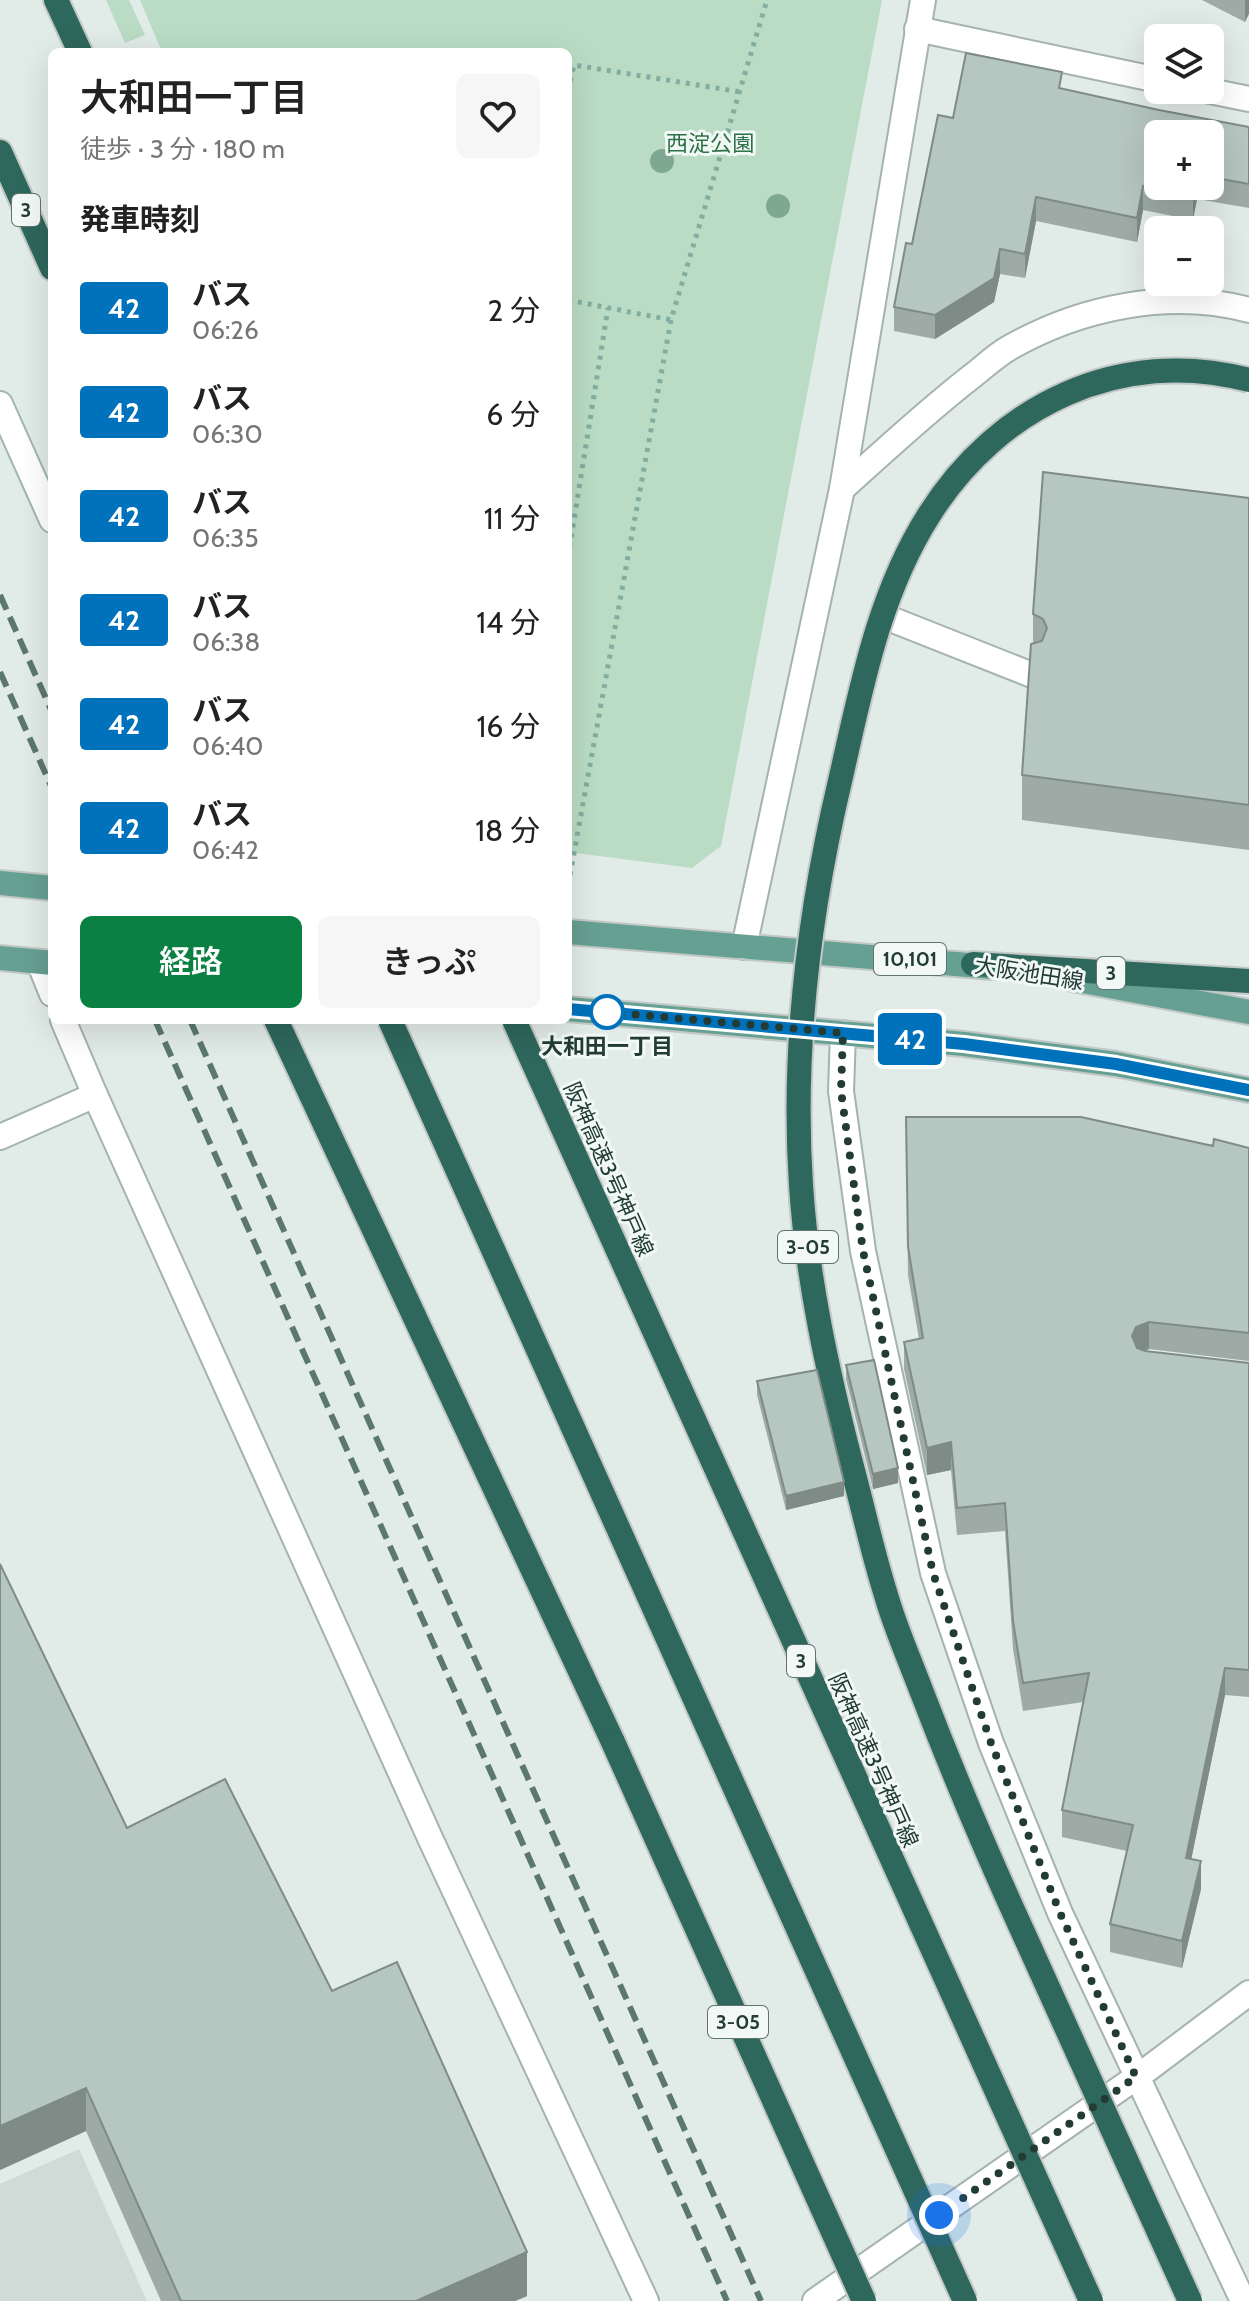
<!DOCTYPE html>
<html lang="ja">
<head>
<meta charset="utf-8">
<style>
  body { margin:0; font-family:Cabin,"Noto Sans JP",sans-serif; background:#f6f6f6; color:#222; height:100vh; display:flex; flex-direction:column; font-size:30px; white-space:nowrap }
  * { box-sizing:border-box; margin:0 }
  p { font-size:26px; color:#767676 }
  .icon { flex:none; width:44px; height:44px; fill:none; stroke:currentColor; stroke-width:2; stroke-linecap:round; stroke-linejoin:round }
  .map { position:relative; flex:1; overflow:hidden }
  .details { position:absolute; left:48px; top:48px; width:524px; height:976px; display:flex; flex-direction:column; background:#fff; border-radius:12px; box-shadow:0 8px 32px #0002 }
  .details>* { flex:none }
  .badge { padding:0 16px; border-radius:6px; font-size:28px; line-height:52px }
  .fabs { position:absolute; left:1144px; top:24px; display:grid; gap:16px }
  .fabs a { display:grid; place-items:center; width:80px; height:80px; border-radius:12px; background:#fff; box-shadow:0 8px 32px #0002; font-size:40px }
  .you { position:absolute; width:40px; height:40px; margin:-20px; border:6px solid #fff; border-radius:50%; background:#1a73e8; box-shadow:0 0 0 12px #1a73e833 }
  .map>.badge { position:absolute; translate:-50% -50%; box-shadow:0 0 0 4px #fff }
  h2 { padding:0 32px; font-size:30px; line-height:72px }
  .round { display:grid; place-items:center; flex:none; width:84px; height:84px; border-radius:12px; background:#f6f6f6 }
  .head { display:flex; align-items:center; justify-content:space-between; height:136px; padding:0 32px }
  h1 { font-size:38px; font-weight:600; line-height:60px }
  .primary-button { display:flex; gap:16px; margin-top:auto; padding:16px 32px }
  .primary-button a { flex:1; height:92px; border-radius:12px; background:#0b8043; color:#fff; font-size:32px; font-weight:600; line-height:92px; text-align:center }
  .primary-button a+a { background:#f6f6f6; color:#222 }
  ul { padding:0; list-style:none }
  li { display:flex; align-items:center; gap:24px; height:104px; padding:0 32px }
  li div { flex:1 }
  li b { display:block; font-size:30px }
  li em { font-style:normal }
  li .badge { min-width:88px; font-weight:700; text-align:center }
  .map>svg:first-child { display:block }
  .built { fill:#cfdbd6 }
  .green { fill:#badcc4 }
  .lines { fill:none; stroke-linecap:round; stroke-linejoin:round }
  .lane-casing { stroke:#a4b3ae; stroke-width:28 }
  .street-casing { stroke:#a4b3ae; stroke-width:28 }
  .secondary-casing { stroke:#a0b7af; stroke-width:28 }
  .primary-casing { stroke:#c1c8c6; stroke-width:28 }
  .highway-casing { stroke:#c1c8c6; stroke-width:28 }
  .path { stroke:#82aea1; stroke-width:5; stroke-dasharray:4 6; stroke-linecap:butt }
  .lane { stroke:#fff; stroke-width:24 }
  .street { stroke:#fff; stroke-width:24 }
  .secondary { stroke:#fff; stroke-width:24 }
  .primary { stroke:#66a092; stroke-width:24 }
  .highway { stroke:#2e675c; stroke-width:24 }
  .rail { stroke:#5c7770; stroke-width:6; stroke-dasharray:16 8; stroke-linecap:butt }
  .highway-bridge-casing { stroke:#c1c8c6; stroke-width:28; stroke-linecap:butt }
  .highway-bridge { stroke:#2e675c; stroke-width:24 }
  .tree { fill:#7ea890 }
  .wall { fill:#9daaa5; fill-rule:evenodd }
  .shaded-wall { fill:#7f8b86 }
  .building { fill:#b6c6c0; stroke:#7f8b86; stroke-width:2 }
  .line-casing { stroke:#fff; stroke-width:18 }
  .line { stroke:#0072bc; stroke-width:12 }
  .walk { stroke:#223c35; stroke-width:8; stroke-dasharray:0 14.4 }
  .stop-dot { fill:#fff; stroke:#0072bc; stroke-width:4 }
  .labels { text-anchor:middle; stroke-width:6; stroke-linejoin:round; paint-order:stroke }
  .shield { fill:#f1f8f5; stroke:#60746f; stroke-width:2 }
  .shield-label { font-size:20px; font-weight:bold; fill:#223c35 }
  .park-label { font-size:22px; fill:#2d7148; stroke:#f1f8f5 }
  .street-label { font-size:22px; fill:#223c35; stroke:#f1f8f5 }
  .stop-label { font-size:22px; font-weight:bold; fill:#223c35; stroke:#f1f8f5 }
</style>
</head>
<body>
<div class="map">
<svg width="1249" height="2301" viewBox="0 0 1249 2301">
  <rect width="100%" height="100%" fill="#e1ebe7"/>
  <!-- built -->
  <polygon class="built" points="79,2149 147,2301 0,2301 0,2184"/>
  <!-- green -->
  <g class="green">
    <polygon points="106,0 129,0 145,35 125,43"/>
    <polygon points="140,0 882,0 721,846 692,868 568,852 568,52 162,52"/>
  </g>
  <g class="lines">
    <defs>
      <polyline id="lane" points="883,616 1032,675"/>
      <g id="street">
        <polyline points="917,29 1158,80"/>
        <polyline points="1205,90 1249,99"/>
        <path d="M842,489C884,451 926,412 971,377C983,368 995,356 1009,348C1081,307 1169,289 1249,310"/>
        <polyline points="744,947 842,489 923,0"/>
        <polyline points="39,962 52,994"/>
        <polyline points="63,1020 95,1095 430,1838 646,2301"/>
        <polyline points="843,1033 841,1091 863,1251 933,1573 991,1743 1060,1913 1243,2301"/>
        <polyline points="0,1137 95,1095"/>
        <polyline points="815,2301 1148,2069 1249,1993"/>
      </g>
      <polyline id="secondary" points="0,404 52,520"/>
      <g id="primary">
        <polyline points="0,883 52,888"/>
        <polyline points="568,932 992,967"/>
        <polyline points="0,958 52,963"/>
        <polyline points="1072,979 1249,1012"/>
        <polyline points="568,1009 964,1044 1116,1064 1249,1090"/>
      </g>
      <g id="highway">
        <polyline points="56,0 80,52"/>
        <polyline points="0,152 52,268"/>
        <polyline points="973,964 1249,981"/>
        <polyline points="276,1020 613,1742"/>
      </g>
    </defs>
    <!-- lane casing -->
    <use href="#lane" class="lane-casing"/>
    <!-- street casing -->
    <use href="#street" class="street-casing"/>
    <!-- secondary casing -->
    <use href="#secondary" class="secondary-casing"/>
    <!-- primary casing -->
    <use href="#primary" class="primary-casing"/>
    <!-- highway casing -->
    <use href="#highway" class="highway-casing"/>
    <!-- path -->
    <g class="path">
      <polyline points="568,91 574,65 741,92"/>
      <polyline points="568,300 671,320"/>
      <polyline points="568,557 608,308"/>
      <polyline points="570,875 671,320 767,0"/>
    </g>
    <!-- lane -->
    <use href="#lane" class="lane"/>
    <!-- street -->
    <use href="#street" class="street"/>
    <!-- secondary -->
    <use href="#secondary" class="secondary"/>
    <!-- primary -->
    <use href="#primary" class="primary"/>
    <!-- highway -->
    <use href="#highway" class="highway"/>
    <!-- rail -->
    <g class="rail">
      <polyline points="0,595 52,712"/>
      <polyline points="0,672 52,788"/>
      <polyline points="155,1020 727,2301"/>
      <polyline points="190,1020 761,2301"/>
    </g>
    <defs>
      <g id="highway-bridge">
        <polyline points="390,1020 965,2301"/>
        <polyline points="514,1020 1091,2301"/>
        <polyline points="613,1742 864,2301"/>
        <path d="M1190,2301C1134,2177 1078,2054 1022,1930C986,1851 952,1771 921,1690C909,1658 895,1627 886,1595C872,1551 863,1507 851,1463C828,1373 807,1279 801,1185C792,1051 809,912 840,781C861,690 878,595 929,515C998,405 1121,346 1249,380"/>
      </g>
    </defs>
    <!-- highway-bridge casing -->
    <use href="#highway-bridge" class="highway-bridge-casing"/>
    <!-- highway-bridge -->
    <use href="#highway-bridge" class="highway-bridge"/>
  </g>
  <!-- trees -->
  <g class="tree">
    <circle cx="662" cy="161" r="12"/>
    <circle cx="778" cy="206" r="12"/>
  </g>
  <!-- wall -->
  <g class="wall">
    <polygon points="1202,0 1249,0 1245,22"/>
    <path d="M1062,89L1159,110L1249,127V208L1197,199L1193,220L1143,210L1137,242L1036,221L1025,278L1000,274L994,302L935,339L894,331V307L912,244L953,118ZM1210,134V186H1158Z"/>
    <polygon points="1249,498 1249,850 1022,820 1022,775 1033,643 1033,614"/>
    <polygon points="906,1117 1249,1148 1249,1361 1149,1349 1144,1351 1249,1363 1249,1697 1225,1695 1191,1859 1201,1889 1182,1968 1110,1952 1110,1924 1127,1851 1062,1837 1062,1810 1083,1702 1023,1711 1013,1649 1005,1531 957,1535 951,1470 927,1475 904,1369 904,1342 919,1339 908,1275"/>
    <polygon points="846,1365 898,1483 873,1489 846,1379"/>
    <polygon points="757,1381 844,1496 786,1510 757,1395"/>
    <polygon points="0,1564 127,1828 332,1991 527,2296 515,2301 161,2301 86,2131 0,2170"/>
  </g>
  <!-- shaded-wall -->
  <g class="shaded-wall">
    <polygon points="1245,0 1249,0 1249,14 1245,22"/>
    <polygon points="1143,186 1143,210 1137,242 1137,218"/>
    <polygon points="1195,186 1197,186 1197,199 1193,220 1193,196"/>
    <polygon points="1036,197 1036,221 1025,278 1025,254"/>
    <polygon points="1000,249 1000,274 994,302 935,339 935,315"/>
    <polygon points="1149,1322 1149,1349 1136,1354 1132,1336 1136,1327"/>
    <polygon points="951,1442 951,1470 927,1475 927,1448"/>
    <polygon points="898,1468 898,1483 873,1489 873,1474"/>
    <polygon points="844,1482 844,1496 786,1510 786,1496"/>
    <polygon points="1225,1668 1225,1695 1186,1885 1186,1858"/>
    <polygon points="1201,1861 1201,1889 1182,1968 1182,1941"/>
    <polygon points="86,2088 86,2131 0,2170 0,2126"/>
    <polygon points="527,2252 527,2296 515,2301 416,2301"/>
  </g>
  <!-- building -->
  <g class="building">
    <polygon points="966,53 1062,72 1059,88 1159,110 1249,127 1249,184 1210,177 1210,134 1158,134 1158,186 1195,186 1193,196 1143,186 1137,218 1036,197 1025,254 1000,249 994,278 935,315 894,307 906,243 912,244 938,115 953,118"/>
    <polygon points="1043,472 1249,498 1249,805 1022,775 1031,644 1042,641 1047,628 1043,619 1033,614"/>
    <polygon points="906,1117 1081,1117 1213,1146 1214,1139 1249,1148 1249,1333 1149,1322 1136,1327 1132,1336 1137,1348 1145,1351 1249,1363 1249,1670 1225,1668 1186,1858 1201,1861 1182,1941 1110,1924 1133,1825 1062,1810 1089,1673 1023,1683 1013,1621 1005,1503 957,1508 951,1442 927,1448 904,1342 923,1338 908,1247"/>
    <polygon points="874,1360 898,1468 873,1474 846,1365"/>
    <polygon points="817,1370 844,1482 786,1496 757,1381"/>
    <polygon points="0,1564 127,1828 225,1779 332,1991 397,1962 527,2252 416,2301 181,2301 86,2088 0,2126"/>
  </g>
  <g class="lines">
    <defs>
      <polyline id="line" points="568,1009 964,1044 1116,1064 1249,1090"/>
    </defs>
    <!-- line casing -->
    <use href="#line" class="line-casing"/>
    <!-- line -->
    <use href="#line" class="line"/>
    <!-- walk -->
    <polyline class="walk" points="607,1012 843,1033 841,1091 863,1251 933,1573 991,1743 1060,1913 1136,2077 939,2215"/>
  </g>
  <!-- markers -->
  <circle class="stop-dot" cx="607" cy="1012" r="16"/>
  <g class="labels">
    <!-- shield labels -->
    <g class="shield">
      <rect x="12" y="194" width="28" height="32" rx="6"/>
      <rect x="874" y="943" width="72" height="32" rx="6"/>
      <rect x="1097" y="957" width="28" height="32" rx="6"/>
      <rect x="778" y="1231" width="60" height="32" rx="6"/>
      <rect x="787" y="1645" width="28" height="32" rx="6"/>
      <rect x="708" y="2006" width="60" height="32" rx="6"/>
    </g>
    <g class="shield-label">
      <text x="26" y="217">3</text>
      <text x="910" y="966">10,101</text>
      <text x="1111" y="980">3</text>
      <text x="808" y="1254">3-05</text>
      <text x="801" y="1668">3</text>
      <text x="738" y="2029">3-05</text>
    </g>
    <!-- park labels -->
    <g class="park-label">
      <text x="710" y="151">西淀公園</text>
    </g>
    <!-- street labels -->
    <g class="street-label">
      <text transform="translate(1029 973) rotate(9)" y="8">大阪池田線</text>
      <text transform="translate(609 1169) rotate(66)" y="8">阪神高速3号神戸線</text>
      <text transform="translate(874 1760) rotate(66)" y="8">阪神高速3号神戸線</text>
    </g>
    <!-- stop labels -->
    <g class="stop-label">
      <text x="607" y="1054">大和田一丁目</text>
    </g>
  </g>
</svg>
<div class="fabs">
<a><svg class="icon" aria-label="layers" viewBox="0 0 24 24"><path d="M12 4l9 5-9 5-9-5zM3 14l9 5 9-5"/></svg></a>
<a>+</a>
<a>−</a>
</div>
<div class="you" style="left:939px;top:2215px"></div>
<b class="badge" style="left:910px;top:1039px;background:#0072bc;color:#fff">42</b>
<section class="details">
<div class="head"><div><h1>大和田一丁目</h1><p>徒歩 · 3 分 · 180 m</p></div><a class="round"><svg class="icon" aria-label="heart" viewBox="0 0 24 24"><path d="M12 20l-8-8c-3-5 5-10 8-4 3-6 11-1 8 4z"/></svg></a></div>
<h2>発車時刻</h2>
<ul>
<li><span class="badge" style="background:#0072bc;color:#fff">42</span><div><b>バス</b><p>06:26</p></div><em>2 分</em></li>
<li><span class="badge" style="background:#0072bc;color:#fff">42</span><div><b>バス</b><p>06:30</p></div><em>6 分</em></li>
<li><span class="badge" style="background:#0072bc;color:#fff">42</span><div><b>バス</b><p>06:35</p></div><em>11 分</em></li>
<li><span class="badge" style="background:#0072bc;color:#fff">42</span><div><b>バス</b><p>06:38</p></div><em>14 分</em></li>
<li><span class="badge" style="background:#0072bc;color:#fff">42</span><div><b>バス</b><p>06:40</p></div><em>16 分</em></li>
<li><span class="badge" style="background:#0072bc;color:#fff">42</span><div><b>バス</b><p>06:42</p></div><em>18 分</em></li>
</ul>
<div class="primary-button"><a>経路</a><a>きっぷ</a></div>
</section>
</div>
</body>
</html>
